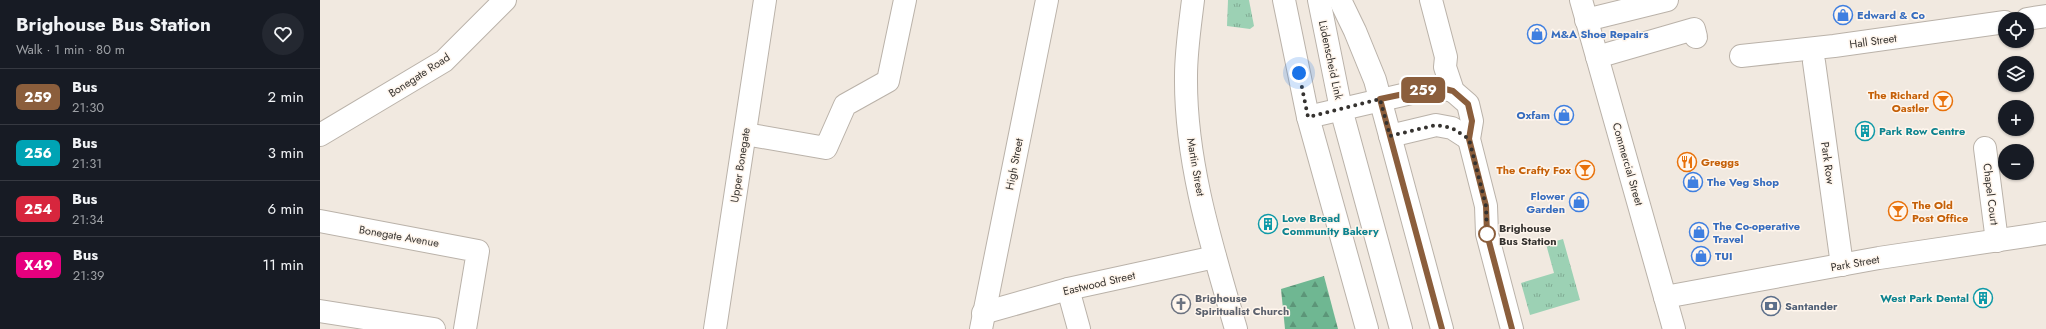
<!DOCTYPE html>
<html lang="en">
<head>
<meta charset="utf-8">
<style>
  body { margin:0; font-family:Jost,sans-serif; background:#242831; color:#f1f3f6; height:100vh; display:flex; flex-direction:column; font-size:15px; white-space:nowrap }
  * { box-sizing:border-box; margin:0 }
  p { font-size:13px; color:#9ea1a6 }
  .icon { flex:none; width:22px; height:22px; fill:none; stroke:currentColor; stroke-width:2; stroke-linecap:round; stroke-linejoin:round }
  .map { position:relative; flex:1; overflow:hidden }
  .sheet { display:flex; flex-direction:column; background:#171b24; width:320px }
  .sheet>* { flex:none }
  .badge { padding:0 8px; border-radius:6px; font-size:14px; line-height:26px }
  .tools { position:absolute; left:1678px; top:12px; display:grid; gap:8px }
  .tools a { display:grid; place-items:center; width:36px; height:36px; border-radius:50%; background:#171b24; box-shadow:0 1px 3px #0004; font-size:20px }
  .you { position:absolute; width:20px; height:20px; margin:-10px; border:3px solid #fff; border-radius:50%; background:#1a73e8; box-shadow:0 0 0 6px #1a73e833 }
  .map>.badge { position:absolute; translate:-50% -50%; box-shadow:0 0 0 2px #fff }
  .round { display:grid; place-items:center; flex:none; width:42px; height:42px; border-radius:21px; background:#242831 }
  .overview { display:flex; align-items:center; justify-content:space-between; height:68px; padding:0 16px }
  h1 { font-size:19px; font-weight:700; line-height:30px }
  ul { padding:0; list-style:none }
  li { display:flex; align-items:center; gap:12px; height:56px; padding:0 16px; border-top:1px solid #363941 }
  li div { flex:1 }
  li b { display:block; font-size:15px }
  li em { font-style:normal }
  li .badge { min-width:44px; font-weight:700; text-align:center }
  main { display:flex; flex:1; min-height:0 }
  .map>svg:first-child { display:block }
  .grass { fill:url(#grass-tufts) }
  .forest { fill:url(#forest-firs) }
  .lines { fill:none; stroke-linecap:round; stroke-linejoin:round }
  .minor-casing { stroke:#bab2a9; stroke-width:24 }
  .major-casing { stroke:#bab2a9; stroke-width:24 }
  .minor { stroke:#fff; stroke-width:22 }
  .major { stroke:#fff; stroke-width:22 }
  .line-casing { stroke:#fff; stroke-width:9 }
  .line { stroke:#8b5e3c; stroke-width:6 }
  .walk { stroke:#35322f; stroke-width:4; stroke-dasharray:0 7.2 }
  .stop-dot { fill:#fff; stroke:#8b5e3c; stroke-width:2 }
  .labels { text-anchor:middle; stroke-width:3; stroke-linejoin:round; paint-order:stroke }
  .shop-label { font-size:11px; font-weight:bold; fill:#366cbe; stroke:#fff6ed; text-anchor:start }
  .street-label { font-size:11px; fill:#35322f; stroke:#fff6ed }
  .food-label { font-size:11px; font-weight:bold; fill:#c56008; stroke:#fff6ed; text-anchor:end }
  .culture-label { font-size:11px; font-weight:bold; fill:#0d838f; stroke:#fff6ed; text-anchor:start }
  .stop-label { font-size:11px; font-weight:bold; fill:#35322f; stroke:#fff6ed; text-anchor:start }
  .worship-label { font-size:11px; font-weight:bold; fill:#5b616d; stroke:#fff6ed; text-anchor:start }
  .service-label { font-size:11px; font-weight:bold; fill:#4e5e75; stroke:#fff6ed; text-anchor:start }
</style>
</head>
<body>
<main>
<section class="sheet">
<div class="overview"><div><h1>Brighouse Bus Station</h1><p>Walk · 1 min · 80 m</p></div><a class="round"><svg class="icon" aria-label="heart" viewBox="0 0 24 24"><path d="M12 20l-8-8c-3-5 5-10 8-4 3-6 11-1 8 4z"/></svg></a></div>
<ul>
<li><span class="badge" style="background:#8b5e3c;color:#fff">259</span><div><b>Bus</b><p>21:30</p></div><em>2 min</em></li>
<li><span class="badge" style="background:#00a3b4;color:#fff">256</span><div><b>Bus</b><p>21:31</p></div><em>3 min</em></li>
<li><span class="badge" style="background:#d7263d;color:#fff">254</span><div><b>Bus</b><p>21:34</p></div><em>6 min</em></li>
<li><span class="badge" style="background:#e6007e;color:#fff">X49</span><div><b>Bus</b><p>21:39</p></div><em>11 min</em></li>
</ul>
</section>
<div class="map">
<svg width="1726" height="329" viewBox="0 0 1726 329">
  <defs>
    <pattern id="grass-tufts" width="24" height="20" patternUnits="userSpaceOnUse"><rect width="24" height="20" fill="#9cd1b4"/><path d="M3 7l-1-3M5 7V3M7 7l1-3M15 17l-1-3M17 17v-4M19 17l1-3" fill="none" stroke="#80aa93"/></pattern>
    <pattern id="forest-firs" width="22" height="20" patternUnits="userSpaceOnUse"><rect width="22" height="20" fill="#6fb792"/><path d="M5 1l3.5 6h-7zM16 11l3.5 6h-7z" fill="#5c9578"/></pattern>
  </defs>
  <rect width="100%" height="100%" fill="#f1e9e0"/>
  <!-- grass -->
  <g class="grass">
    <polygon points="908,0 929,0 934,26 930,29 907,26"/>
    <polygon points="1243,239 1260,300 1210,315 1201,283 1234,273 1226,244"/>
  </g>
  <!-- forest -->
  <polygon class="forest" points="1004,276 1018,329 965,329 961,289"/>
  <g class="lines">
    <defs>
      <g id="minor">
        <path d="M873,0C870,25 866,51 866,76C865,162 892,247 916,329"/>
        <polyline points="1020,0 1035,31 1055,80 1122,329"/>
        <polyline points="1111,0 1126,57 1125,67 1133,91 1148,104 1152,121 1149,139 1166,206 1167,234 1192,329"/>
        <polyline points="1261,0 1354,329"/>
        <polyline points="1707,19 1726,16"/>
        <polyline points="1266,20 1347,0"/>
        <polyline points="1421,56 1514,46 1685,22"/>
        <polyline points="1277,57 1374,29 1376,37"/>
        <polyline points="1494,62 1522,265"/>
        <polyline points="988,117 1117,87 1133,91"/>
        <polyline points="425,134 506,148 525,105 568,81 585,0"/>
        <polyline points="0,135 124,61 185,0"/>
        <polyline points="1070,136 1116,125 1132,128 1149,139"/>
        <polyline points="1665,148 1677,241"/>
        <polyline points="0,221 158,251 145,329"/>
        <polyline points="748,289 759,329"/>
        <polyline points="1345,297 1559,258 1726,233"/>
        <polyline points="0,311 114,329"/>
        <polyline points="663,313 748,289 895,257"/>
        <polyline points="395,329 445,0"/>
        <polyline points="661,329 727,0"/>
      </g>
      <g id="major">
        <polyline points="964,0 988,117 1047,329"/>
        <polyline points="999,0 1021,109 1081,329"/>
      </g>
    </defs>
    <!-- minor casing -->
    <use href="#minor" class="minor-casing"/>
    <!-- major casing -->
    <use href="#major" class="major-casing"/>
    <!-- minor -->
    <use href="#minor" class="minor"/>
    <!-- major -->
    <use href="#major" class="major"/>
  </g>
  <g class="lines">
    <defs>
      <polyline id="line" points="1122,329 1060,99 1117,87 1133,91 1148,104 1152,121 1149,139 1166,206 1167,234 1192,329"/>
    </defs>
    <!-- line casing -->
    <use href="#line" class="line-casing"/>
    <!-- line -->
    <use href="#line" class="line"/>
    <!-- walk -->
    <polyline class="walk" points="979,73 988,117 1060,99 1070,136 1116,125 1132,128 1149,139 1166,206 1167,234"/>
  </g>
  <!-- icons -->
  <defs>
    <symbol id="shop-ring" viewBox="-11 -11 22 22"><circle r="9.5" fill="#fff6ed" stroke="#3f7fe0" stroke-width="1.5"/><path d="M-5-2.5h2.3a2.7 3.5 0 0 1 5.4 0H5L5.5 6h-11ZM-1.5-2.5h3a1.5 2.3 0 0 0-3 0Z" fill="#3f7fe0"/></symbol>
    <symbol id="bar-ring" viewBox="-11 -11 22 22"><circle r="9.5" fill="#fff6ed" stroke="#e8710a" stroke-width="1.5"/><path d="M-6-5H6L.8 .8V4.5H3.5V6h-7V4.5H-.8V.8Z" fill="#e8710a"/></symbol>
    <symbol id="building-ring" viewBox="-11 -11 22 22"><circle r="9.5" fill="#fff6ed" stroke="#0f9aa8" stroke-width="1.5"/><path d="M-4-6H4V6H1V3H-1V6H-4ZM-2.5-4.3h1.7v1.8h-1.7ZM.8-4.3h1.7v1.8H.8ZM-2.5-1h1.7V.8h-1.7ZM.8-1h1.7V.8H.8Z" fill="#0f9aa8"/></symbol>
    <symbol id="restaurant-ring" viewBox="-11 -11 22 22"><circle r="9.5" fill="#fff6ed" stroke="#e8710a" stroke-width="1.5"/><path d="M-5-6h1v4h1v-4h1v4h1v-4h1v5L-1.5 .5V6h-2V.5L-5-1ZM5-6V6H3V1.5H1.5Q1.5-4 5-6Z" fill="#e8710a"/></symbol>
    <symbol id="church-ring" viewBox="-11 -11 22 22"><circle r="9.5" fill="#fff6ed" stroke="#6b7280" stroke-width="1.5"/><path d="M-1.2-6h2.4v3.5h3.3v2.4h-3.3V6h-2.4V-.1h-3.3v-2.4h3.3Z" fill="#6b7280"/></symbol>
    <symbol id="bank-ring" viewBox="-11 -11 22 22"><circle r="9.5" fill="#fff6ed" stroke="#5c6f8a" stroke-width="1.5"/><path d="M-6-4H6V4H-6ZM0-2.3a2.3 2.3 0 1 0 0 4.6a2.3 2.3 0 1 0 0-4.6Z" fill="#5c6f8a"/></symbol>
  </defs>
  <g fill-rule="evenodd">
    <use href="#shop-ring" x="1512" y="4" width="22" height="22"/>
    <use href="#shop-ring" x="1206" y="23" width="22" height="22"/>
    <use href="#bar-ring" x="1612" y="90" width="22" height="22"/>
    <use href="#shop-ring" x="1233" y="104" width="22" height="22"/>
    <use href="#building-ring" x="1534" y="120" width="22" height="22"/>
    <use href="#restaurant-ring" x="1356" y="151" width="22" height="22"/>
    <use href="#bar-ring" x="1254" y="159" width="22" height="22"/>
    <use href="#shop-ring" x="1362" y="171" width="22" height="22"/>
    <use href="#shop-ring" x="1248" y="191" width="22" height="22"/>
    <use href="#bar-ring" x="1567" y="200" width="22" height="22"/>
    <use href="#building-ring" x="937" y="213" width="22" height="22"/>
    <use href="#shop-ring" x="1368" y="221" width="22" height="22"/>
    <use href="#shop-ring" x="1370" y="245" width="22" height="22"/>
    <use href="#building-ring" x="1652" y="287" width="22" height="22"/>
    <use href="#church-ring" x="850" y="293" width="22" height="22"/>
    <use href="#bank-ring" x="1440" y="295" width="22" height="22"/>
  </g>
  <!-- markers -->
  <circle class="stop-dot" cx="1167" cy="234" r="8"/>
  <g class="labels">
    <!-- shop labels -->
    <g class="shop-label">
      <text x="1537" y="19">Edward &amp; Co</text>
      <text x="1231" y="38">M&amp;A Shoe Repairs</text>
      <text x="1230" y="119" text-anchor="end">Oxfam</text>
      <text x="1387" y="186">The Veg Shop</text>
      <text x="1245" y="200" text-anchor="end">Flower<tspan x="1245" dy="13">Garden</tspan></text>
      <text x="1393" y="230">The Co-operative<tspan x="1393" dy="13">Travel</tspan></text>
      <text x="1395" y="260">TUI</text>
    </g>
    <!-- street labels -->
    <g class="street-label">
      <text transform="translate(1553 41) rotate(-8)" y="4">Hall Street</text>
      <text transform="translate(1011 60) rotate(78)" y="4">Lüdenscheid Link</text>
      <text transform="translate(99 75) rotate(-33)" y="4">Bonegate Road</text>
      <text transform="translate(1508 163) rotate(82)" y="4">Park Row</text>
      <text transform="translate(694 164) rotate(-79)" y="4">High Street</text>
      <text transform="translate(1308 164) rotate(74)" y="4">Commercial Street</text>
      <text transform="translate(420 165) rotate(-81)" y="4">Upper Bonegate</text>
      <text transform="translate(876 167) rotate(80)" y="4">Martin Street</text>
      <text transform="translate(1671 194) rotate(83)" y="4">Chapel Court</text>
      <text transform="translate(79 236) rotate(10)" y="4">Bonegate Avenue</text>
      <text transform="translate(1535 263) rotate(-10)" y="4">Park Street</text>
      <text transform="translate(779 283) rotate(-13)" y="4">Eastwood Street</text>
    </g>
    <!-- food labels -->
    <g class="food-label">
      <text x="1609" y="99">The Richard<tspan x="1609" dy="13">Oastler</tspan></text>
      <text x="1381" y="166" text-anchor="start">Greggs</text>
      <text x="1251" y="174">The Crafty Fox</text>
      <text x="1592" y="209" text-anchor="start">The Old<tspan x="1592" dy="13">Post Office</tspan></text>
    </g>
    <!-- culture labels -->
    <g class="culture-label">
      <text x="1559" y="135">Park Row Centre</text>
      <text x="962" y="222">Love Bread<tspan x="962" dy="13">Community Bakery</tspan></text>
      <text x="1649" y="302" text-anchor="end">West Park Dental</text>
    </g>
    <!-- stop labels -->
    <g class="stop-label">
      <text x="1179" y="232">Brighouse<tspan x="1179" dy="13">Bus Station</tspan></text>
    </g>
    <!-- worship labels -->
    <g class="worship-label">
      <text x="875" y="302">Brighouse<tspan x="875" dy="13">Spiritualist Church</tspan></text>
    </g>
    <!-- service labels -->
    <g class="service-label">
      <text x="1465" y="310">Santander</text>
    </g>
  </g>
</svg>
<div class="tools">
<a><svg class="icon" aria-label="locate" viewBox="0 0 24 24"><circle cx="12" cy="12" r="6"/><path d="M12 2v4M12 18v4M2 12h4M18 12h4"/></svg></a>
<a><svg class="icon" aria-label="layers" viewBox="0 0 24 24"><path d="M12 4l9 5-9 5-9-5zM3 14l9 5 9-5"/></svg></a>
<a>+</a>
<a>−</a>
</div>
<div class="you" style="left:979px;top:73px"></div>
<b class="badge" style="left:1103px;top:90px;background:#8b5e3c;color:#fff">259</b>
</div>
</main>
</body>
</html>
